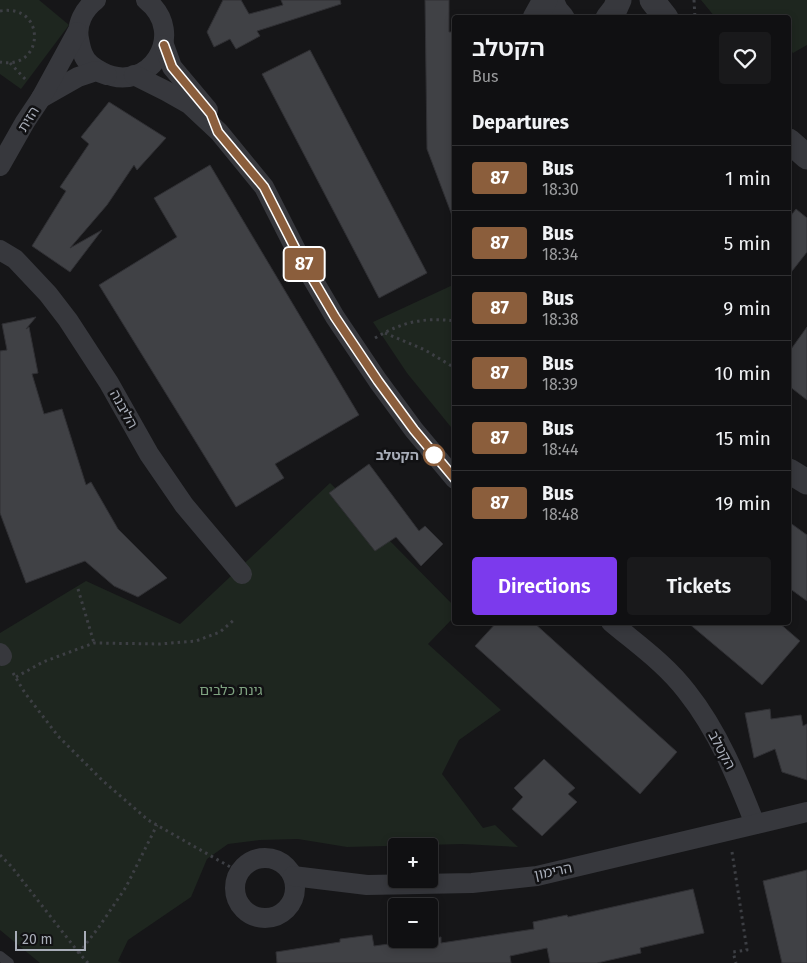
<!DOCTYPE html>
<html lang="en">
<head>
<meta charset="utf-8">
<style>
  body { margin:0; font-family:"Fira Sans","Noto Sans Hebrew",sans-serif; background:#19191b; color:#f1f3f6; height:100vh; display:flex; flex-direction:column; font-size:19px; white-space:nowrap }
  * { box-sizing:border-box; margin:0 }
  p { font-size:16px; color:#9c9d9f }
  .icon { flex:none; width:28px; height:28px; fill:none; stroke:currentColor; stroke-width:2; stroke-linecap:round; stroke-linejoin:round }
  .map { position:relative; flex:1; overflow:hidden }
  .details { position:absolute; left:452px; top:15px; width:339px; height:610px; display:flex; flex-direction:column; background:#101012; border-radius:5px; box-shadow:0 2px 8px #0003,0 0 0 1px #303032 }
  .details>* { flex:none }
  .badge { padding:0 10px; border-radius:4px; font-size:18px; line-height:32px }
  .tools { position:absolute; left:388px; top:838px; display:grid; gap:10px }
  .tools a { display:grid; place-items:center; width:50px; height:50px; border-radius:5px; background:#101012; box-shadow:0 2px 8px #0003,0 0 0 1px #303032; font-size:25px }
  .scale { position:absolute; left:15px; bottom:12px; width:71px; box-sizing:border-box; padding-left:5px; border:2px solid #a8adb8; border-top:0; font-size:14px; line-height:18px; white-space:nowrap; color:#a8adb8; -webkit-text-stroke:4px #111113; paint-order:stroke }
  .map>.badge { position:absolute; translate:-50% -50%; box-shadow:0 0 0 2px #fff }
  h2 { padding:0 20px; font-size:19px; line-height:45px }
  .round { display:grid; place-items:center; flex:none; width:52px; height:52px; border-radius:5px; background:#19191b }
  .headline { display:flex; align-items:center; justify-content:space-between; height:85px; padding:0 20px }
  h1 { font-size:24px; font-weight:600; line-height:38px }
  .action { display:flex; gap:10px; margin-top:auto; padding:10px 20px }
  .action a { flex:1; height:58px; border-radius:5px; background:#7c3aed; color:#fff; font-size:20px; font-weight:600; line-height:58px; text-align:center }
  .action a+a { background:#19191b; color:#f1f3f6 }
  ul { padding:0; list-style:none }
  li { display:flex; align-items:center; gap:15px; height:65px; padding:0 20px; border-top:1px solid #303032 }
  li div { flex:1 }
  li b { display:block; font-size:19px }
  li em { font-style:normal }
  li .badge { min-width:55px; font-weight:700; text-align:center }
  .map>svg:first-child { display:block }
  .green { fill:#1e261f }
  .building { fill:#404145; stroke:#303034 }
  .lines { fill:none; stroke-linecap:round; stroke-linejoin:round }
  .path { stroke:#3d3f44; stroke-width:3; stroke-dasharray:2.5 4; stroke-linecap:butt }
  .service { stroke:#37383d; stroke-width:10 }
  .minor { stroke:#37383d; stroke-width:20 }
  .tertiary { stroke:#37383d; stroke-width:25 }
  .line-casing { stroke:#fff; stroke-width:11 }
  .line { stroke:#8b5e3c; stroke-width:8 }
  .stop-dot { fill:#fff; stroke:#8b5e3c; stroke-width:2.5 }
  .labels { text-anchor:middle; stroke-width:5; stroke-linejoin:round; paint-order:stroke }
  .street-label { font-size:14px; fill:#a8adb8; stroke:#111113 }
  .stop-label { font-size:14px; font-weight:bold; fill:#a8adb8; stroke:#111113; text-anchor:end }
  .park-label { font-size:14px; fill:#7fa381; stroke:#111113 }
</style>
</head>
<body>
<div class="map">
<svg width="807" height="963" viewBox="0 0 807 963">
  <rect width="100%" height="100%" fill="#161618"/>
  <!-- green -->
  <g class="green">
    <polygon points="0,0 39,0 69,25 21,89 0,74"/>
    <polygon points="701,0 807,0 807,45 793,53 789,48 789,18 715,17"/>
    <polygon points="455,284 455,432 407,373 373,322"/>
    <polygon points="330,483 393,544 455,607 455,616 428,644 501,710 459,740 442,774 483,828 495,825 518,847 462,844 347,847 298,839 260,840 228,844 207,859 191,897 128,940 118,961 122,963 40,963 0,930 0,633 86,581 180,624"/>
  </g>
  <!-- building -->
  <g class="building">
    <polygon points="223,0 241,0 249,14 283,5 281,0 340,0 341,4 257,31 260,36 236,49 230,39 214,47 207,32"/>
    <polygon points="425,0 449,0 449,32 455,32 455,217 453,218 427,149"/>
    <polygon points="310,50 427,273 379,298 262,74"/>
    <polygon points="109,102 166,138 137,170 134,165 107,205 70,248 102,230 70,272 32,246 66,191 60,187 89,144 81,137"/>
    <polygon points="210,165 359,415 275,464 284,478 236,507 99,285 177,237 154,198"/>
    <polygon points="796,209 807,218 807,252 789,275 789,218"/>
    <polygon points="36,317 26,329 29,327 38,373 32,374 44,414 62,409 86,485 91,482 118,529 167,578 138,597 114,586 85,561 26,583 0,513 0,351 7,350 2,324"/>
    <polygon points="807,327 807,400 789,386 789,352"/>
    <polygon points="369,464 419,531 425,526 443,544 421,566 396,537 375,551 329,493"/>
    <polygon points="789,522 807,535 807,601 789,588"/>
    <polygon points="497,622 533,622 677,752 640,794 475,646"/>
    <polygon points="687,622 778,622 800,641 762,685"/>
    <polygon points="770,709 771,719 801,715 803,726 807,724 807,780 782,772 775,749 754,758 745,713"/>
    <polygon points="544,759 575,788 568,794 577,802 542,836 512,809 523,797 514,788"/>
    <polygon points="807,870 807,963 782,963 763,881"/>
    <polygon points="693,889 704,933 640,948 641,953 597,963 550,963 547,948 510,956 511,963 277,963 276,952 340,942 340,939 372,935 374,946 441,937 441,943 534,929 533,922 567,915 568,917"/>
  </g>
  <g class="lines">
    <!-- path -->
    <g class="path">
      <polyline points="694,0 695,18"/>
      <path d="M0,11C47,3 45,71 0,62"/>
      <polyline points="10,63 27,81"/>
      <polyline points="385,333 425,350 455,368"/>
      <path d="M375,338C402,322 424,317 455,321"/>
      <polyline points="78,589 94,643"/>
      <polyline points="13,673 25,693 58,736 102,780 148,820 239,872"/>
      <polyline points="16,677 43,662 94,643 160,644 196,641 220,632 235,619"/>
      <polyline points="732,852 747,950 733,952 736,963"/>
      <polyline points="0,855 11,866 79,953"/>
      <polyline points="88,963 79,953 99,927 126,887 157,825"/>
    </g>
    <!-- service -->
    <polyline class="service" points="0,956 9,963"/>
    <!-- minor -->
    <g class="minor">
      <path d="M96,0C84,9 76,24 79,39C80,44 81,50 83,54C86,63 94,68 102,72C148,96 189,34 146,0"/>
      <polyline points="164,45 172,67 208,110"/>
      <polyline points="134,75 166,91 189,104 219,132 264,187 298,254 335,317 378,381 414,430 455,479"/>
      <polyline points="41,98 78,77 96,71 107,75"/>
      <polyline points="0,166 25,122 41,98 77,32"/>
      <polyline points="0,250 15,259 48,294 68,320 109,383 149,454 184,505 242,574"/>
      <path d="M611,622C637,644 666,664 687,692C718,731 737,778 755,824"/>
      <polyline points="0,653 2,656"/>
      <circle cx="265" cy="888" r="30"/>
      <polyline points="293,876 367,885 472,883 537,876 807,812"/>
    </g>
    <!-- tertiary -->
    <g class="tertiary">
      <polyline points="551,0 556,11 562,18"/>
      <polyline points="652,0 666,18"/>
      <polyline points="535,18 545,0"/>
      <polyline points="608,18 615,9 619,0"/>
      <polyline points="789,141 807,157"/>
      <polyline points="789,471 807,482"/>
    </g>
  </g>
  <g class="lines">
    <defs>
      <polyline id="line" points="164,45 172,67 211,114 218,132 264,187 298,254 335,317 378,381 414,430 455,479"/>
    </defs>
    <!-- line casing -->
    <use href="#line" class="line-casing"/>
    <!-- line -->
    <use href="#line" class="line"/>
  </g>
  <!-- markers -->
  <circle class="stop-dot" cx="434" cy="455" r="10"/>
  <g class="labels">
    <!-- street labels -->
    <g class="street-label">
      <text transform="translate(28 119) rotate(-58)" y="5">הזית</text>
      <text transform="translate(124 409) rotate(61)" y="5">הליבנה</text>
      <text transform="translate(722 750) rotate(62)" y="5">הקטלב</text>
      <text transform="translate(553 871) rotate(-12)" y="5">הרימון</text>
    </g>
    <!-- stop labels -->
    <g class="stop-label">
      <text x="419" y="460">הקטלב</text>
    </g>
    <!-- park labels -->
    <g class="park-label">
      <text x="231" y="695">גינת כלבים</text>
    </g>
  </g>
</svg>
<div class="tools">
<a>+</a>
<a>−</a>
</div>
<div class="scale">20 m</div>
<b class="badge" style="left:304px;top:264px;background:#8b5e3c;color:#fff">87</b>
<section class="details">
<div class="headline"><div><h1>הקטלב</h1><p>Bus</p></div><a class="round"><svg class="icon" aria-label="heart" viewBox="0 0 24 24"><path d="M12 20l-8-8c-3-5 5-10 8-4 3-6 11-1 8 4z"/></svg></a></div>
<h2>Departures</h2>
<ul>
<li><span class="badge" style="background:#8b5e3c;color:#fff">87</span><div><b>Bus</b><p>18:30</p></div><em>1 min</em></li>
<li><span class="badge" style="background:#8b5e3c;color:#fff">87</span><div><b>Bus</b><p>18:34</p></div><em>5 min</em></li>
<li><span class="badge" style="background:#8b5e3c;color:#fff">87</span><div><b>Bus</b><p>18:38</p></div><em>9 min</em></li>
<li><span class="badge" style="background:#8b5e3c;color:#fff">87</span><div><b>Bus</b><p>18:39</p></div><em>10 min</em></li>
<li><span class="badge" style="background:#8b5e3c;color:#fff">87</span><div><b>Bus</b><p>18:44</p></div><em>15 min</em></li>
<li><span class="badge" style="background:#8b5e3c;color:#fff">87</span><div><b>Bus</b><p>18:48</p></div><em>19 min</em></li>
</ul>
<div class="action"><a>Directions</a><a>Tickets</a></div>
</section>
</div>
</body>
</html>
